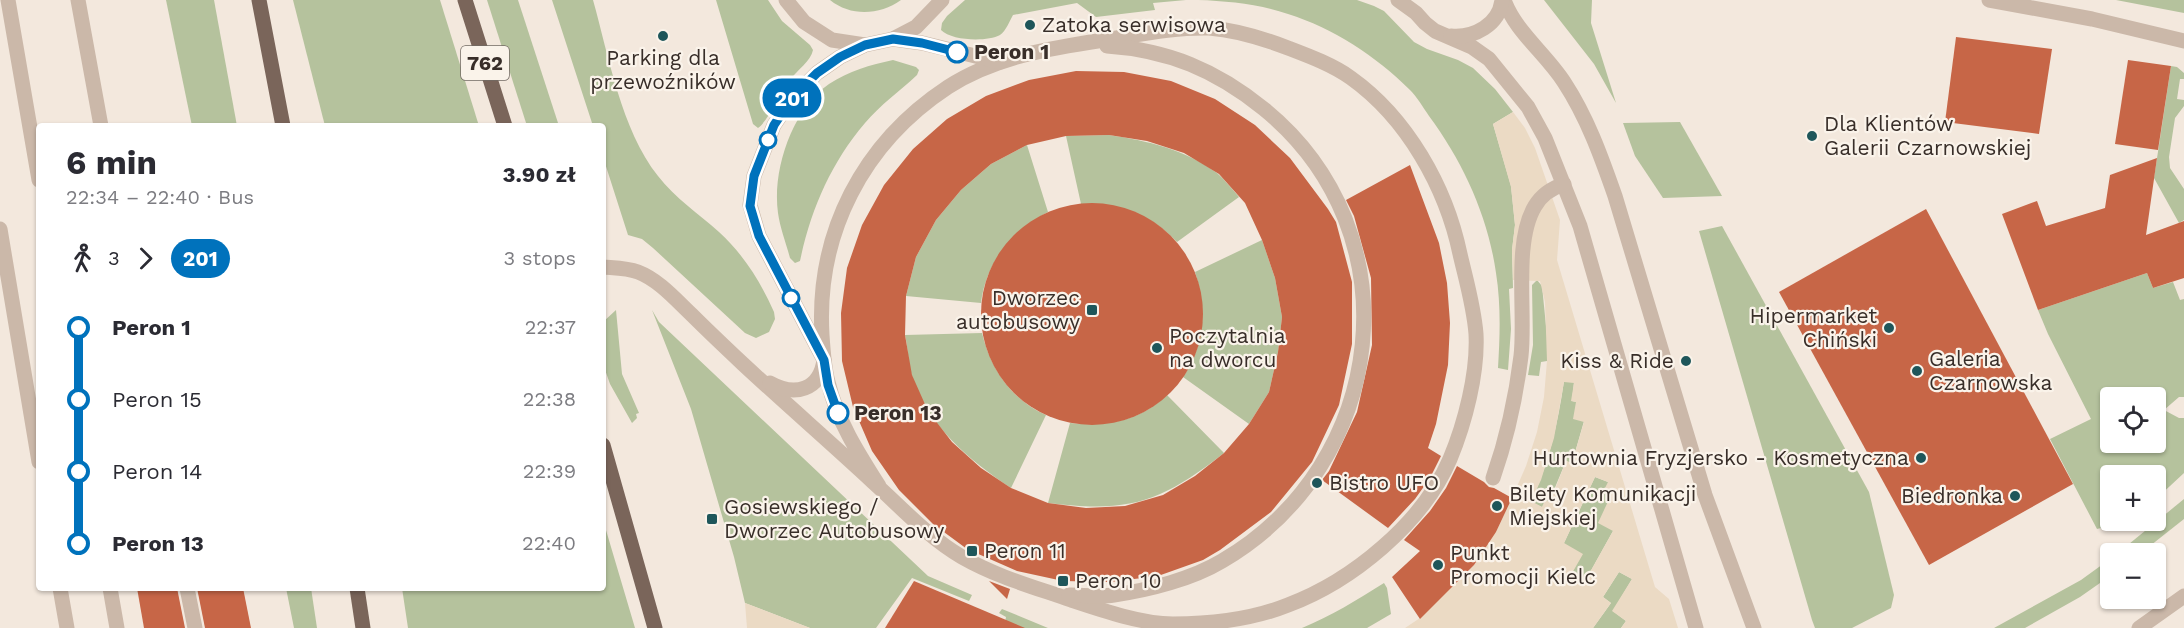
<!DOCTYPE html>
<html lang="en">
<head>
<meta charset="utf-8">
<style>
  body { margin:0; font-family:"Work Sans",sans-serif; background:#f7f7f7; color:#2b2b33; height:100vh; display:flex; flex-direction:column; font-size:22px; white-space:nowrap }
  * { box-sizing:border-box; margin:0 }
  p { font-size:20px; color:#7c7c81 }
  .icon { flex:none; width:33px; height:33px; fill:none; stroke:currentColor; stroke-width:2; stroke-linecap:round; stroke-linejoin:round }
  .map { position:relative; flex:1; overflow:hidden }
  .sheet { position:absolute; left:36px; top:123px; width:570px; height:468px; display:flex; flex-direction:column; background:#fff; border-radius:6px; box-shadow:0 2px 4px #0004 }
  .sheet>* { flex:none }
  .badge { padding:0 12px; border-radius:20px; font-size:21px; line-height:39px }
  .controls { position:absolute; left:2100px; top:387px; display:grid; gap:12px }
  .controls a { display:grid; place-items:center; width:66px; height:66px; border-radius:6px; background:#fff; box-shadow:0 2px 4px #0004; font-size:30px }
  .map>.badge { position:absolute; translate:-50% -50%; box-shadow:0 0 0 3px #fff }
  .legs { display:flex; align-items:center; gap:9px; height:66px; padding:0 30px; font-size:20px }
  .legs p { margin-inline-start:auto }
  .overview { display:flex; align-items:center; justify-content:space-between; height:102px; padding:0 30px }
  h1 { font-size:33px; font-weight:700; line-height:45px }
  ul { padding:0 30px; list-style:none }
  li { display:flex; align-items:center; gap:21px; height:72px; font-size:22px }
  li i { display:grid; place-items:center; width:9px; height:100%; margin:0 8px; background:currentColor }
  li i::after { content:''; width:15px; height:15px; margin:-8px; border:4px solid; border-radius:50%; background:#fff }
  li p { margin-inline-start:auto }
  li:first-child i { background:linear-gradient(#0000 50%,currentColor 0) }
  li:last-child i { background:linear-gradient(currentColor 50%,#0000 0) }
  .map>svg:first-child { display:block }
  .green { fill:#b5c29d; fill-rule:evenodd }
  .plaza { fill:#ebdac4; fill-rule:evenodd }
  .building { fill:#c76647; fill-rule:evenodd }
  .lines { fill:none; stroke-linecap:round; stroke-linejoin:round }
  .lane { stroke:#cbb8a9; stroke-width:15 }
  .street { stroke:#cbb8a9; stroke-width:15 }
  .primary { stroke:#7a655a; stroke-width:15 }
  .line-1-casing { stroke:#fff; stroke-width:14 }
  .line-1 { stroke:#0072bc; stroke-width:9 }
  .poi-dot { fill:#1e565a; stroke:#faf3ea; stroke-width:2 }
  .stop-1-dot { fill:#fff; stroke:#0072bc; stroke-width:3 }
  .labels { text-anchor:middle; stroke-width:4.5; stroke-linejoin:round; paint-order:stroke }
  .shield { fill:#faf3ea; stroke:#726963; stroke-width:1.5 }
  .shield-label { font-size:20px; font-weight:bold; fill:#382e29 }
  .poi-label { font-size:21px; fill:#382e29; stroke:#faf3ea; text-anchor:start }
  .stop-label { font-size:21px; font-weight:bold; fill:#382e29; stroke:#faf3ea; text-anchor:start }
</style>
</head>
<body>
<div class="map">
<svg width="2184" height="628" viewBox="0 0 2184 628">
  <rect width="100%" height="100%" fill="#f3e8dd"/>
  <!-- green -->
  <g class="green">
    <polygon points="166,0 214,0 237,126 192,126"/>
    <polygon points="293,0 440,0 479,126 325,126"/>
    <polygon points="487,0 518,0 559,126 527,126"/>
    <path d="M552,0H593C609,57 621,129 658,176C675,198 699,214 719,232C744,255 760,281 774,312L775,319L769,332L756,338L745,333L653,248L642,239L628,235L603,157V126H593Z"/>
    <path d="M716,0H768L782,21L810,45L813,50C811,61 797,70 790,80C782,92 767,122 758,128L753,124Z"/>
    <path d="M830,0H901C880,15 851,17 830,0Z"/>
    <path d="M965,0H1186L1153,3L1155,10L1096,17L1077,3L1013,15C1010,20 1006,31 1000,35C987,42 952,41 941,30L942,23L947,16Z"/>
    <path d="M1198,0H1357L1374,6L1384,11L1414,42L1427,49L1458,60L1473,68L1495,89L1513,112L1493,124L1511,186L1515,225L1512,250L1513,288L1509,289L1511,329L1508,370L1498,368C1500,336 1501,304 1496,273C1488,216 1463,162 1429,116C1423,107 1417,97 1410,90C1376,56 1333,28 1288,14C1259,4 1228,1 1198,0Z"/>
    <polygon points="1544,0 1592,0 1591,23 1616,103 1594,64"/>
    <polygon points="2116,0 2184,0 2184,13"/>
    <path d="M893,60L916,67L919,70L917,75C900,91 880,105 865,123C831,163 811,209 800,261L795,263L790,258C786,243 780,228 778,213C772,170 792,110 829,84C849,71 870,65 893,60Z"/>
    <polygon points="2171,66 2177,67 2184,73 2184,79 2180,79 2177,99 2184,100 2184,106 2175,118 2169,157 2170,168 2184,189 2184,220 2179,223 2154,178"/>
    <polygon points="1680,122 1722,196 1663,198 1635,156 1623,123"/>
    <path d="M1109,135C1148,141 1184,149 1217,173C1225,180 1232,189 1239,197L1177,242C1151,214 1119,203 1081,204L1066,136Z"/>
    <path d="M1027,145L1048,212C1012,231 986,262 981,303L906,296L916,257L936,220L961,190L991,164Z"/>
    <polygon points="1722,226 1869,492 1894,595 1891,608 1852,628 1815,628 1812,620 1699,231"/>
    <path d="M1262,240L1275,278L1282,317L1278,352L1269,392L1249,424L1183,377C1205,345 1207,308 1195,272Z"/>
    <path d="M2147,273L2153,288L2173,282L2180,300L2184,299V397H2179L2164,410L2179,418H2184V473L2156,499V476H2110V520L2129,521L2097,529L2050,439L2091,419L2048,334L2038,310ZM2110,398H2156V442H2110Z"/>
    <polygon points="1537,280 1542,286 1547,336 1547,361 1541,362 1539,376 1528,375 1533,345 1532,285"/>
    <polygon points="616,310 622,374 639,413 636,414 637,418 632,423 610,384 603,364 603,322"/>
    <polygon points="652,310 659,322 928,576 972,595 969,601 912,578 876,628 810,628 745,603 734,557 691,409"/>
    <path d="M982,333C991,370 1012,400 1046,415L1011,488C969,460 928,426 912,376C908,363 908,348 905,335Z"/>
    <path d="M1564,381L1574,382L1572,401L1576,402L1584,421L1572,463L1566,461L1549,502L1542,507L1531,502C1549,463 1558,423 1564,381Z"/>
    <path d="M1167,395L1224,453C1160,503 1129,513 1048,503L1070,423C1106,427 1140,421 1167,395Z"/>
    <polygon points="1595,477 1608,482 1613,531 1584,583 1571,575 1564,543"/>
    <polygon points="2184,499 2184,519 2141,553 2118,553"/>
    <polygon points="603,520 635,628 408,628 402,588 603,588"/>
    <polygon points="2110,559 2110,576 2080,597 2025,628 1994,628 2081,580"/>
    <polygon points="1619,572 1632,579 1613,611 1626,621 1621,628 1593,628 1611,603 1603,597"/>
    <path d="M1384,583L1387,588L1391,614L1367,628H1302C1331,616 1357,600 1384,583Z"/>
    <polygon points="286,588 311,588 317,628 294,628"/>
    <polygon points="1002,609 1048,628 1004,628 1006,617 999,613"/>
  </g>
  <!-- plaza -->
  <g class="plaza">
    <path d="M1513,112L1525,128L1535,148L1560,220L1557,260L1655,587L1669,599L1678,628H1621L1626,621L1612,611L1632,579L1619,572L1603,597L1611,603L1593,628H1405L1420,618L1474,565L1496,532L1512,498L1526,466L1537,432L1544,397L1547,361L1545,302L1540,281L1513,280L1512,250L1515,225L1511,187L1493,124ZM1564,382L1574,383L1571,401L1576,402L1573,419L1584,422L1572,463L1566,461L1550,502L1545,500L1542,507L1531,501L1541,480L1554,438ZM1595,477L1608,482L1603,492L1611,495L1598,523L1613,531L1584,583L1571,575L1583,554L1564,543Z"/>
    <polygon points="745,603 810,628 747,628"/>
  </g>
  <!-- building -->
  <g class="building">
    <polygon points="1956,37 2052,49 2039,134 1945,122"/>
    <polygon points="2128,60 2171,66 2158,150 2115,144"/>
    <path d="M1076,71L1124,72L1171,81L1215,99L1255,125L1290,158L1328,209L1336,222L1352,282V344L1339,405L1312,462L1271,512L1220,550L1203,560L1158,576L1110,582L1063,581L1017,571L967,549L933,524L899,490L872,451L853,407L842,361L841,313L847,268L862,225L884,185L913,149L947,119L986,96L1029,80ZM1109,135L1147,141L1184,153L1219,174L1245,203L1262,240L1275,278L1282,317L1278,352L1269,392L1249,424L1224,453L1195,476L1163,495L1125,506L1086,508L1048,503L1011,488L981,468L952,442L928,411L912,375L905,335L906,296L916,257L936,220L961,190L991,164L1027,145L1066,136Z"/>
    <polygon points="2157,158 2146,235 2184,221 2184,278 2153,288 2147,273 2038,310 2002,214 2037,201 2046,226 2105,208 2110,175"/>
    <polygon points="1410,165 1439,243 1447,283 1450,323 1448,365 1436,424 1428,448 1441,456 1430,478 1415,499 1388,528 1322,480 1329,471 1357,412 1372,345 1371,278 1354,216 1346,200"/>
    <circle cx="1092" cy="314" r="111"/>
    <polygon points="1926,209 2073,484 1929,565 1779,292"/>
    <polygon points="1457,466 1484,482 1489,487 1494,488 1512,498 1496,532 1474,565 1420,619 1392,577 1420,551 1404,540 1430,511 1446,488"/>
    <polygon points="914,581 1025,628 885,628"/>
    <polygon points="989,581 1010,589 1007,599"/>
    <polygon points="137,588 177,588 185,628 144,628"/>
    <polygon points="197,588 243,588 251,628 205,628"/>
  </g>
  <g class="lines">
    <!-- lane -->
    <g class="lane">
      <polyline points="8,0 39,180"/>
      <polyline points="78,0 101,126"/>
      <polyline points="786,0 804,22 832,40 865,45"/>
      <polyline points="1398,0 1416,13 1425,23 1435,31 1472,47 1489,59 1528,107 1545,138 1580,226 1696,628"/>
      <path d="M1504,0C1515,31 1546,54 1564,82C1587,117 1601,156 1615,196L1705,495L1754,628"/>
      <path d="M1451,36C1474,38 1499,25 1502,0"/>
      <polyline points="893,39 916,27 942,0"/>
      <polyline points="0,229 39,462"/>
      <path d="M603,267C614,268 627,268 638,272C659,280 676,300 692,315C709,332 726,348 743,364C786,404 830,442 873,482C902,508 928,537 962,557C997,577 1034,587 1071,600C1101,610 1142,624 1173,624C1211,624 1253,619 1288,605C1352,581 1423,523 1450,459C1465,423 1478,373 1476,334C1474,307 1466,280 1460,254C1446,187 1407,118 1351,78C1333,65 1309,56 1288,48C1262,38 1237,30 1209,28C1176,27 1137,35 1104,40C1051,48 994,57 948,87C863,143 816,233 822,335C823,351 824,367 828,382C837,420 858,453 879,486"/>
      <path d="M770,383C795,397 820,390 824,360L759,236L750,205L754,176L774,125L793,97L817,73L840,57L865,45L893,39L922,43L1000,62"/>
      <path d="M1493,478C1507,438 1516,397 1521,356C1526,314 1513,242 1535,206C1542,194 1552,188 1564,184"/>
      <polyline points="60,588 67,628"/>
      <polyline points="110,588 117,628"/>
      <polyline points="187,588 195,628"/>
      <path d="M1069,595C1083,595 1100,597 1114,595C1149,590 1192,579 1222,561C1388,464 1416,233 1264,109C1216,70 1168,50 1107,46"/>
    </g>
    <!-- street -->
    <g class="street">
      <polyline points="1989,0 2092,19 2184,41"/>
      <polyline points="2139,628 2184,596"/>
    </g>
    <!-- primary -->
    <g class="primary">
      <polyline points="259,0 283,126"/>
      <polyline points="465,0 505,126"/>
      <polyline points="603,445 655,628"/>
      <polyline points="357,588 363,628"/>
    </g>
  </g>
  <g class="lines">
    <defs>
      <polyline id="line-1" points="838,413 828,385 824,360 759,236 750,206 754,176 774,125 793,97 817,73 840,57 865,45 893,39 922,43 957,52"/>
    </defs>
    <!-- line-1 casing -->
    <use href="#line-1" class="line-1-casing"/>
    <!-- line-1 -->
    <use href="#line-1" class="line-1"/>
  </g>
  <!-- markers -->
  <g class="poi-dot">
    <circle cx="1030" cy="25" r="6"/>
    <circle cx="663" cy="36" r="6"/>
    <circle cx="1812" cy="136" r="6"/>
    <rect x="1086" y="304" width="12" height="12" rx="3"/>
    <circle cx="1889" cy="328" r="6"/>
    <circle cx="1157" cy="348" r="6"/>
    <circle cx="1686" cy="361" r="6"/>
    <circle cx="1917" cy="371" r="6"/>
    <circle cx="1921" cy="458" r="6"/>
    <circle cx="1317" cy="483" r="6"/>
    <circle cx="2015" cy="496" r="6"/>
    <circle cx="1497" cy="506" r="6"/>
    <rect x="706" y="513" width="12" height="12" rx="3"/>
    <rect x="966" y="545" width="12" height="12" rx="3"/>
    <circle cx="1438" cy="565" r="6"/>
    <rect x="1057" y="575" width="12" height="12" rx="3"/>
  </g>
  <g class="stop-1-dot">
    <circle cx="957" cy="52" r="10"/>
    <circle cx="768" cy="140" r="8"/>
    <circle cx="791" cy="298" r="8"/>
    <circle cx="838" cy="413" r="10"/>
  </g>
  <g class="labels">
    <!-- shield labels -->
    <rect class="shield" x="461" y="46" width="48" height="34" rx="4.5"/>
    <g class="shield-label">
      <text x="485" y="70">762</text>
    </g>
    <!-- poi labels -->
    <g class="poi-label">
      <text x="1042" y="32">Zatoka serwisowa</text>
      <text x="663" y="65" text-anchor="middle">Parking dla<tspan x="663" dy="24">przewoźników</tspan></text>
      <text x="1824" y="131">Dla Klientów<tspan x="1824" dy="24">Galerii Czarnowskiej</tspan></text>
      <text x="1080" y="305" text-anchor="end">Dworzec<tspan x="1080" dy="24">autobusowy</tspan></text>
      <text x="1877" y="323" text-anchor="end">Hipermarket<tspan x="1877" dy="24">Chiński</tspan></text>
      <text x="1169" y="343">Poczytalnia<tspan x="1169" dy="24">na dworcu</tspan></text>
      <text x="1929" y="366">Galeria<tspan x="1929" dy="24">Czarnowska</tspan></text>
      <text x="1674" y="368" text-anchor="end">Kiss &amp; Ride</text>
      <text x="1909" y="465" text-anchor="end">Hurtownia Fryzjersko - Kosmetyczna</text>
      <text x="1329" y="490">Bistro UFO</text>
      <text x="1509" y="501">Bilety Komunikacji<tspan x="1509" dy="24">Miejskiej</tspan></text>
      <text x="2003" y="503" text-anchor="end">Biedronka</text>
      <text x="724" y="514">Gosiewskiego /<tspan x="724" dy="24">Dworzec Autobusowy</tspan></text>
      <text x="984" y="558">Peron 11</text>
      <text x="1450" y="560">Punkt<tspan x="1450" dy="24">Promocji Kielc</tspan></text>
      <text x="1075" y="588">Peron 10</text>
    </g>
    <!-- stop labels -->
    <g class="stop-label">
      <text x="974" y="59">Peron 1</text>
      <text x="854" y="420">Peron 13</text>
    </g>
  </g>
</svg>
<div class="controls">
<a><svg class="icon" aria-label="locate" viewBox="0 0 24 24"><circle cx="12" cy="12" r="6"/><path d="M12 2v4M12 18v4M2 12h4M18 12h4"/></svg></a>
<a>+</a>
<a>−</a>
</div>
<b class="badge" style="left:792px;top:98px;background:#0072bc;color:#fff">201</b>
<section class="sheet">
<div class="overview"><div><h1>6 min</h1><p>22:34 – 22:40 · Bus</p></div><b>3.90 zł</b></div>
<div class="legs"><svg class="icon" aria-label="walk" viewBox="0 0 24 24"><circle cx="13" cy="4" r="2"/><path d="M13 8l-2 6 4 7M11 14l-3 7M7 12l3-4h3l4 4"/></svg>3<svg class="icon" aria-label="forward" viewBox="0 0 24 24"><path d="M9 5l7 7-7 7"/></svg><b class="badge" style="background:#0072bc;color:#fff">201</b><p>3 stops</p></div>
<ul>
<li><i style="color:#0072bc"></i><b>Peron 1</b><p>22:37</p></li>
<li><i style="color:#0072bc"></i><span>Peron 15</span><p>22:38</p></li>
<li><i style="color:#0072bc"></i><span>Peron 14</span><p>22:39</p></li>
<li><i style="color:#0072bc"></i><b>Peron 13</b><p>22:40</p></li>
</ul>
</section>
</div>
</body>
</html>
